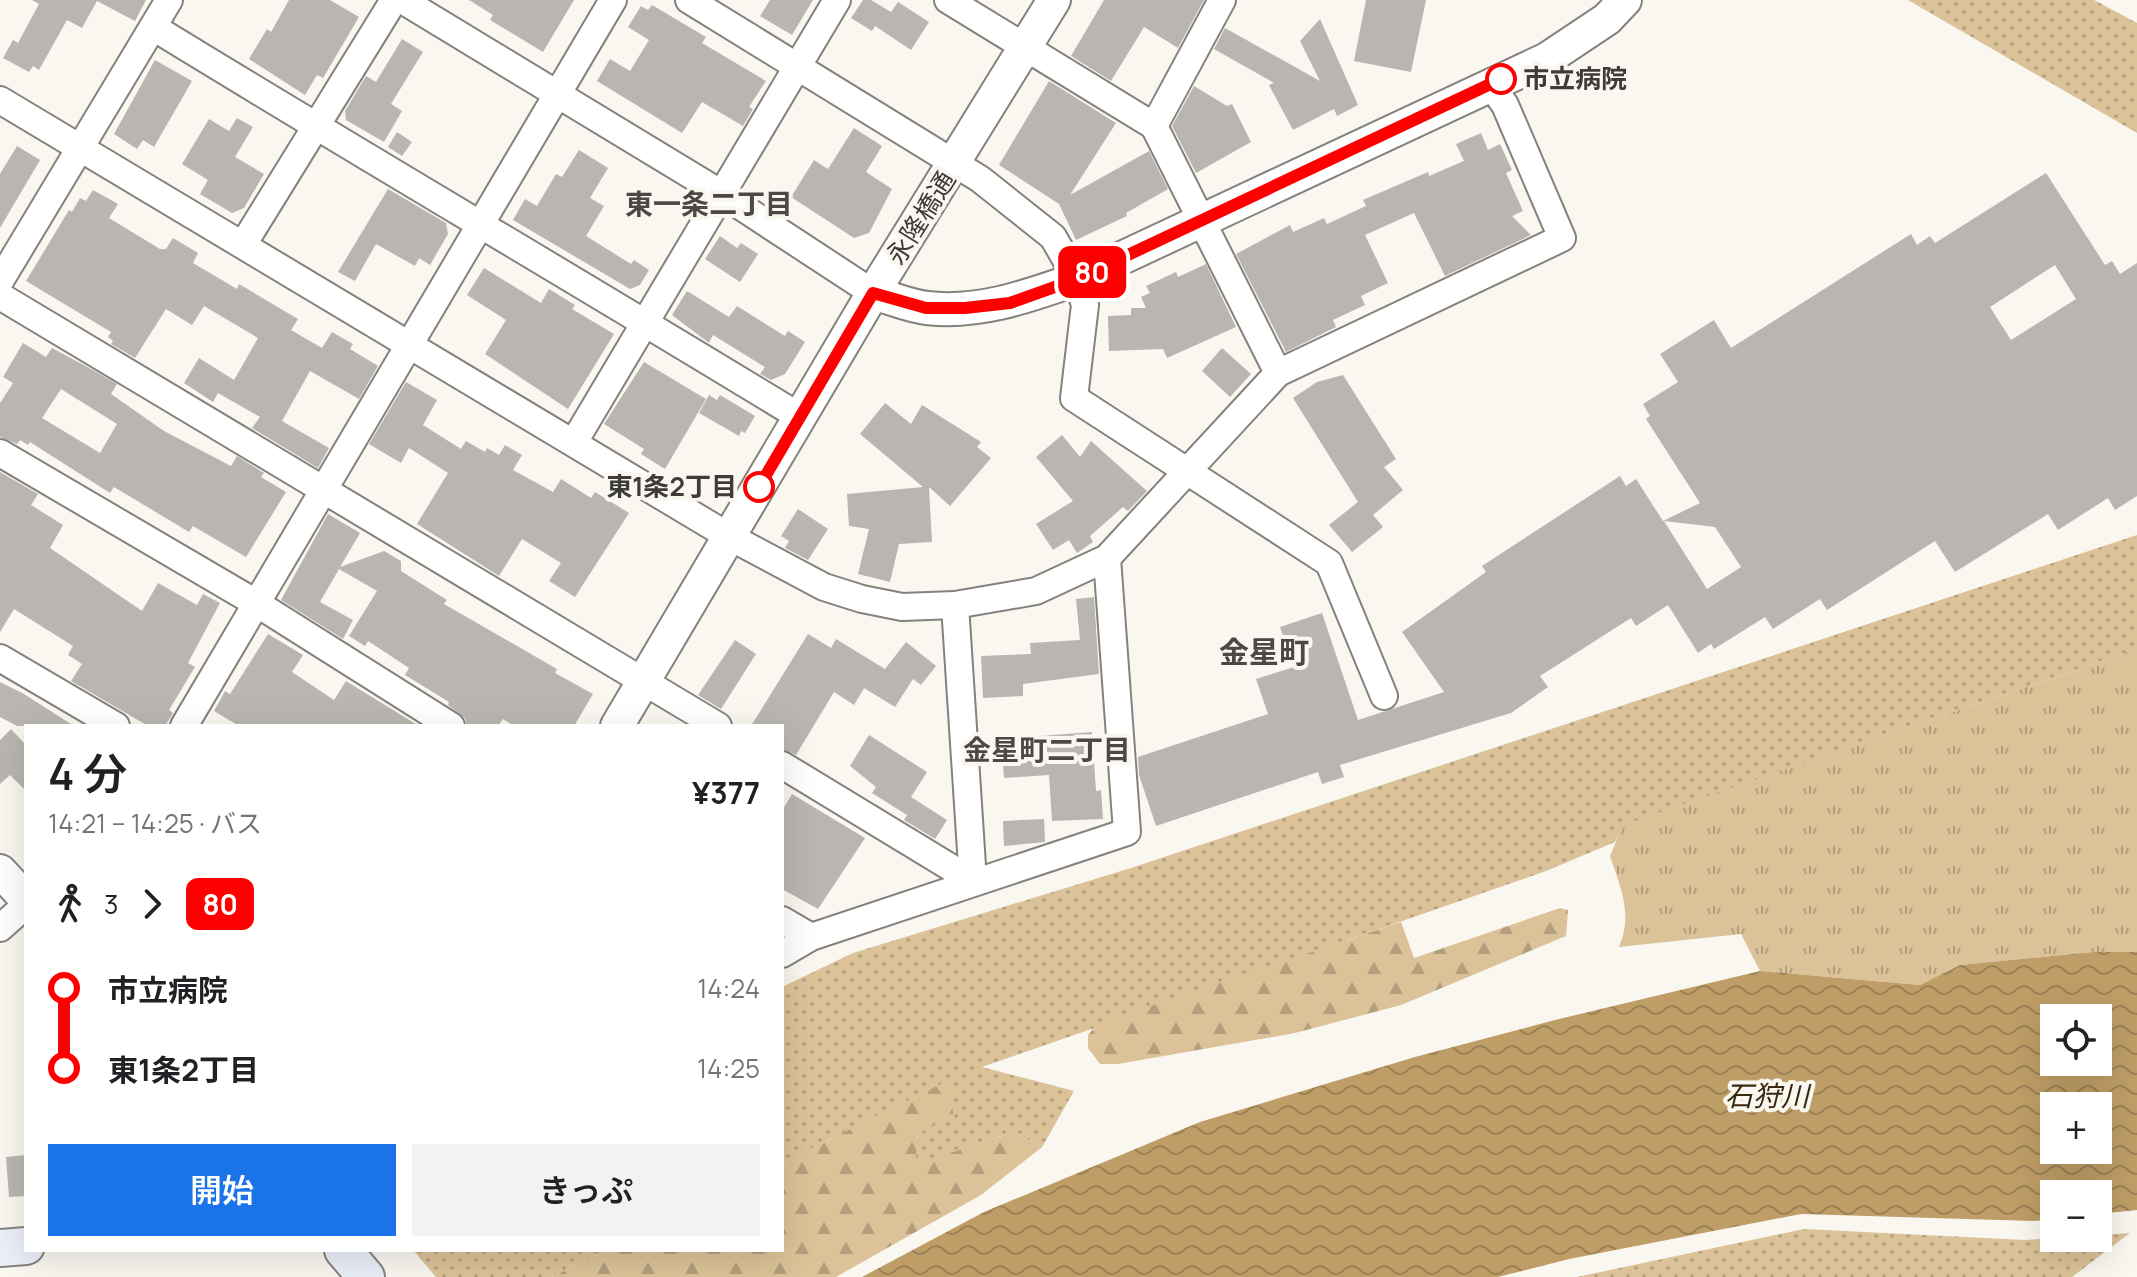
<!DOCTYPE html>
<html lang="ja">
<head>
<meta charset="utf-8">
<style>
  body { margin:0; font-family:Manrope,"Noto Sans JP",sans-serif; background:#f2f2f2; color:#202124; height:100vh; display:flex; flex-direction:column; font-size:30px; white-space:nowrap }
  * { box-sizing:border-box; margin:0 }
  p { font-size:26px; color:#757577 }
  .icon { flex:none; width:44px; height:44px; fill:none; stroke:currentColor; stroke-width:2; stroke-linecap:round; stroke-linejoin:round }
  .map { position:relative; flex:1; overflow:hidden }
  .sheet { position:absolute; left:24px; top:724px; width:760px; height:528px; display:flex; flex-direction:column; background:#fff; border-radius:0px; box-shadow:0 8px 32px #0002 }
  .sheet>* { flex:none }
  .badge { padding:0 16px; border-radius:12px; font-size:28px; line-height:52px }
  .tools { position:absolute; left:2040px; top:1004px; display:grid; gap:16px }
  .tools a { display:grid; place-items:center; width:72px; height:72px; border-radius:0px; background:#fff; box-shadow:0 8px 32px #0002; font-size:40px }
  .map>.badge { position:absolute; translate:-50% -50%; box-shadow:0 0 0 4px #fff }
  .legs { display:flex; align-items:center; gap:12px; height:88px; padding:0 24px; font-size:26px }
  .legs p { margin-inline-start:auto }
  .headline { display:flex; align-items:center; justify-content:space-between; height:136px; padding:0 24px }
  h1 { font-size:44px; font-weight:600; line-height:60px }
  .primary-button { display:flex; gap:16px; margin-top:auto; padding:16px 24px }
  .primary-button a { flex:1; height:92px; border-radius:0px; background:#1a73e8; color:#fff; font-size:32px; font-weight:600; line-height:92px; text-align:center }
  .primary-button a+a { background:#f2f2f2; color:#202124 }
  ul { padding:0 24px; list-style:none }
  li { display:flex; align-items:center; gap:28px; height:80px; font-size:30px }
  li i { display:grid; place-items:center; width:12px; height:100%; margin:0 10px; background:currentColor }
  li i::after { content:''; width:20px; height:20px; margin:-10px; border:6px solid; border-radius:50%; background:#fff }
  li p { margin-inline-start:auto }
  li:first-child i { background:linear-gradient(#0000 50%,currentColor 0) }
  li:last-child i { background:linear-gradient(currentColor 50%,#0000 0) }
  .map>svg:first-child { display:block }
  .grass { fill:url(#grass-dots) }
  .forest { fill:url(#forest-firs) }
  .park { fill:url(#park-tufts) }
  .water { fill:url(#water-waves); fill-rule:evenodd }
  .building { fill:#b9b6b1; fill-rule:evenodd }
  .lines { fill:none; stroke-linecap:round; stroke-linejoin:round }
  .minor-casing { stroke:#85827d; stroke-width:30 }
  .tertiary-casing { stroke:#85827d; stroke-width:36 }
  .secondary-casing { stroke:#85827d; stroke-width:40 }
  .minor { stroke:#fff; stroke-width:26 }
  .tertiary { stroke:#fff; stroke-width:32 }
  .secondary { stroke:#ebeffa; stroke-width:36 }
  .line-1-casing { stroke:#fff; stroke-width:18 }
  .line-1 { stroke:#f00; stroke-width:12 }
  .stop-1-dot { fill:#fff; stroke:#f00; stroke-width:4 }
  .labels { text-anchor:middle; stroke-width:8; stroke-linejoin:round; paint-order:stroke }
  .stop-label { font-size:26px; font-weight:bold; fill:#3d3c3a; stroke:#faf6f0; text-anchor:start }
  .street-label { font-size:26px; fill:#3d3c3a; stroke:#faf6f0 }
  .neighbourhood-label { font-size:28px; font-weight:bold; fill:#4c4944; stroke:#faf6f0 }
  .water-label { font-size:28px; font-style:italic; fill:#37290f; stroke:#faf6f0 }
  .quarter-label { font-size:30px; font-weight:bold; fill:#4c4944; stroke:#faf6f0 }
</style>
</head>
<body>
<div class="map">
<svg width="2137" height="1277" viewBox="0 0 2137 1277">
  <defs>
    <pattern id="grass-dots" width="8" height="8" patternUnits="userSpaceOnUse" patternTransform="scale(2)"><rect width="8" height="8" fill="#dbc298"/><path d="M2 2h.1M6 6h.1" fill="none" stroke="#b39f7d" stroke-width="1.8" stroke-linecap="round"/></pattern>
    <pattern id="forest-firs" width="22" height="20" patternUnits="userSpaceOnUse" patternTransform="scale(2)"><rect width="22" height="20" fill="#dbc298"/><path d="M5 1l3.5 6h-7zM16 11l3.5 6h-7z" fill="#b39f7d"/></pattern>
    <pattern id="park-tufts" width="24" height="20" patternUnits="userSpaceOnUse" patternTransform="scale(2)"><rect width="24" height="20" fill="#dbc298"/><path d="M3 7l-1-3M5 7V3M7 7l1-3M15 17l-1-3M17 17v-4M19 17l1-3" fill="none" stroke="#b39f7d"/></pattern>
    <pattern id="water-waves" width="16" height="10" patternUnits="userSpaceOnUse" patternTransform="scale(2)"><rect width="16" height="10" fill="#be9d66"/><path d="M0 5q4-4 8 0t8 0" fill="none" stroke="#9c8155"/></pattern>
  </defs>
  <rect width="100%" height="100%" fill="#faf6f0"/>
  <!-- grass -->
  <g class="grass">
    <polygon points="1908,0 2094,0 2137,23 2137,133"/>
    <polygon points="2137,535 2137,649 1624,825 1615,842 1546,871 982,1067 1074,1091 1042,1147 1013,1132 914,1166 918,1134 950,1080 782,1163 782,987 853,953 1131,868"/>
    <polygon points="1804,1229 2025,1240 2130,1233 2072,1277 1577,1277"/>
    <polygon points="413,1250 606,1250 552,1277 436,1277"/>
  </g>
  <!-- forest -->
  <g class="forest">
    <polygon points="1560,908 1568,910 1566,936 1401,1005 1295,1033 1118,1064 1100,1064 1088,1048 1088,1035 1097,1024 1401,922 1414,958"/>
    <polygon points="951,1079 953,1115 918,1134 915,1165 1013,1132 1042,1147 981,1195 836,1277 552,1277 606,1250 782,1250 782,1163"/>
  </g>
  <!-- park -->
  <path class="park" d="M2137,649V952H2093L1960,965L1920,985L1760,971L1741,934L1619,947C1633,914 1621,889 1610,856L1623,825Z"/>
  <!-- water -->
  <path class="water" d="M2093,952H2137V1210L2098,1214V1194H2054V1219L2035,1221L1801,1214L1569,1259L1498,1277H862L984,1212L1200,1122L1415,1057L1555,1020L1760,971L1920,985L1960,965ZM2054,1018H2098V1062H2054ZM2054,1106H2098V1150H2054Z"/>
  <!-- building -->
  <g class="building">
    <polygon points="32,0 146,0 135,21 97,1 82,28 67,20 39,70 33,66 29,72 3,58 13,40 18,43 39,4"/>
    <polygon points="289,0 330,0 359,17 323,78 317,75 305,95 249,59 267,29 271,32"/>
    <polygon points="469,0 574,0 543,52 490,20 493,15"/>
    <polygon points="770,0 813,0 792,35 760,16"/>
    <polygon points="863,0 871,0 891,12 898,2 929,22 911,50 875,26 872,31 851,18"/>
    <polygon points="1104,0 1204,0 1178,48 1144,27 1111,81 1071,56"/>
    <polygon points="1366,0 1426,0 1411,72 1354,61"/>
    <polygon points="652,5 706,37 702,43 766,81 749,107 753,109 743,126 702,102 682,133 597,81 610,59 630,71 649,40 628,27 641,6 648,10"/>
    <polygon points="1320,19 1358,105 1337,116 1334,109 1293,130 1269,85 1274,83 1214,49 1225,28 1320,81 1300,41"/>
    <polygon points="402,39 423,52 391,104 402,111 384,142 346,120 345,111 366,76 376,82"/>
    <polygon points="155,60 192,81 154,147 143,140 137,149 114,134"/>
    <polygon points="1049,81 1116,123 1070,195 1149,151 1168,189 1126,213 1127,216 1076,240 1059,204 999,165"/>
    <polygon points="1194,86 1227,106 1232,104 1251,142 1196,173 1172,126"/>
    <polygon points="237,118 253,127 235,157 264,174 244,208 232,213 200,194 208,180 182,164 209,119 229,131"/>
    <polygon points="854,128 882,146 866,172 892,189 869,233 854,238 791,197 814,160 828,169"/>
    <polygon points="397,132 412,142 402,156 388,147"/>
    <polygon points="1481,133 1488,150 1500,144 1512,170 1506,173 1523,211 1512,216 1531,235 1445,276 1414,213 1365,235 1388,283 1361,296 1365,305 1333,320 1336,327 1286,352 1236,254 1290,225 1293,232 1324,218 1327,224 1366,206 1363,200 1428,172 1429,176 1464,161 1456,144"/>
    <polygon points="17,146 40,160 0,228 0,174"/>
    <polygon points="579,150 608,168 590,198 604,206 586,236 631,264 634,260 649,270 640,285 630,289 513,220 525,199 537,206 556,174 562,177"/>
    <path d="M2046,173L2105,265L2112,261L2120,274L2137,263V496L2115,510L2108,498L2058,530L2048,514L1955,572L1935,541L1827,610L1820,599L1773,629L1765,617L1714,649L1711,644L1698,653L1668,605L1636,626L1631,618L1540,676L1548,687L1511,713L1340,765L1344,777L1322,784L1318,772L1156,826L1139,775L1138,757L1268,714L1256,679L1294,667L1280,627L1322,613L1358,720L1444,692L1402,632L1486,572L1482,566L1620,476L1626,486L1636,479L1663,521L1700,503L1646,419L1650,416L1643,404L1678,382L1660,354L1714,320L1731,348L1911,234L1917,245L1930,236L1935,243ZM2055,265L2076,299L2011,340L1990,307ZM1664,521L1715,527L1741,567L1707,589Z"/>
    <polygon points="388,189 446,223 448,234 430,265 419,258 415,266 376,244 355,281 338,272"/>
    <polygon points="93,190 118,204 109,218 160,249 166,249 173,238 198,253 193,263 237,289 239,284 298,319 291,330 322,348 332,332 353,344 350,349 378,366 359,399 310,371 282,421 329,448 318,468 252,428 260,417 218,393 213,402 184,383 199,358 234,380 258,338 204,306 192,325 166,309 135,358 111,344 113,341 108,337 111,332 26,281 69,210 72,212 80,198 86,201"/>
    <polygon points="720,236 737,248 741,243 758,254 740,282 705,259"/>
    <polygon points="1206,264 1236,327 1167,358 1163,349 1109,351 1108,316 1131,315 1131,308 1146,308 1141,297 1150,293 1146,286 1176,272 1178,277"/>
    <polygon points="484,268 541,303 549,289 575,305 572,309 614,334 568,409 485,354 506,320 467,295"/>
    <polygon points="687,291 729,317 737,306 785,336 788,331 805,342 785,374 771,380 760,374 765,367 713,335 709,343 672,315"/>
    <path d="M23,343L46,357L52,348L93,370L117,384L111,394L164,431L231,466L237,456L264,473L261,477L286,492L246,557L193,526L189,532L114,487L110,493L30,442L28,445L20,440L17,444L0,437V403L13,383L3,377ZM61,389L117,424L100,453L42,418Z"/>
    <polygon points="1222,348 1251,374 1230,397 1202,371"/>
    <polygon points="644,362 706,399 665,469 641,454 644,449 604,424"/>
    <polygon points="1343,375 1396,459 1384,467 1403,490 1373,515 1383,527 1352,552 1329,525 1358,502 1293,398 1317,382"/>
    <polygon points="406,382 437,400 423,425 461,449 466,441 485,452 487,448 499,455 505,445 522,455 513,470 553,492 561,479 591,498 595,492 629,513 575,597 549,581 561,563 522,539 499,576 417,524 448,473 409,448 401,463 369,444"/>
    <polygon points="709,395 717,400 720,395 755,416 745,433 741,431 739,436 699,413"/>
    <polygon points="885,403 911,424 922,405 981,442 977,447 991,458 950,506 929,487 932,542 899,544 890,582 858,574 869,529 849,526 847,494 923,487 860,434"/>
    <polygon points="1062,435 1080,457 1091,441 1147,491 1128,511 1123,507 1090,536 1093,542 1077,553 1069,540 1053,550 1036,524 1073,501 1036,457"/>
    <polygon points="0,472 38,494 31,505 63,525 50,548 142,611 158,583 197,605 203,594 220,603 188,663 195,667 169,710 173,713 165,726 148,726 71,681 82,664 68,655 73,646 14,609 0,632"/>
    <polygon points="798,509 828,529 808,560 785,548 789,541 781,536"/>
    <polygon points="328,514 360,533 340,567 384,551 401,561 401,571 447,600 444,604 557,669 555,673 593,694 574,726 514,726 503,719 498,726 467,726 465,718 448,705 449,702 405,675 409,668 368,641 365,646 349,636 377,591 339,569 320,602 353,620 343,639 281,600"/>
    <polygon points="1094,597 1099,674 1023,684 1023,696 983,698 981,656 1031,654 1030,643 1080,640 1076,599"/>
    <polygon points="268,634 303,655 292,672 334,700 346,681 419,726 239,726 214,711 225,691 230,694"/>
    <polygon points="808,634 831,648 836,639 885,669 906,642 936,666 921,685 913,679 895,707 864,688 854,705 834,692 796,755 782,749 782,726 751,726"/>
    <polygon points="735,640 756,654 721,709 698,695"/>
    <polygon points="0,682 24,694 74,726 17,726 0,717"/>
    <polygon points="11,729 26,745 26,791 10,775 0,784 0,740"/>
    <polygon points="1092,732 1096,791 1101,790 1103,819 1052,821 1049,775 1004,778 1001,739"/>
    <polygon points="869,735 927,772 911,797 947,820 935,839 904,820 907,815 872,793 876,787 850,766"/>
    <polygon points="792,794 865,838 818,909 782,889 782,811"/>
    <polygon points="1044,819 1045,842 1004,846 1003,821"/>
    <polygon points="26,1155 26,1196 9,1197 6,1157"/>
  </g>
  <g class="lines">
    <defs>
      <g id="minor">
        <polyline points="402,0 722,194 873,293"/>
        <polyline points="689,0 980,179 1053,237 1077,279 1085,305 1074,398 1329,563 1384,696"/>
        <polyline points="948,0 1154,126"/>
        <polyline points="1222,0 1154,126 1278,373"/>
        <path d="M153,27C368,159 586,286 800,417"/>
        <polyline points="0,100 730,537 824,587 862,599 902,607 955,605 1036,591 1107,558 1278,373 1562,238 1505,105 1490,84"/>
        <polyline points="244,243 394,0"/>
        <polyline points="0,281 169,0"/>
        <polyline points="0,296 718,726"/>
        <polyline points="574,442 837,0"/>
        <polyline points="0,453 256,603 451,726"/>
        <polyline points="955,605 973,881"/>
        <polyline points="0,658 116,726"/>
        <polyline points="184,726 613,0"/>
        <polyline points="782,765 973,881"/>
        <polyline points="782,920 811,937"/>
        <polyline points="0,928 26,905"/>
        <polyline points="782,954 811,937 1127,832 1107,558"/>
      </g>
      <g id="tertiary">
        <path d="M873,293C891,298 909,306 927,308C980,314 1028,296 1077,279L1547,59L1607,19L1625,0"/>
        <polyline points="617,726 873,293 1054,0"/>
        <polyline points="0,871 26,899"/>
      </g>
      <g id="secondary">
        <polyline points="0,1248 26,1246"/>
        <polyline points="343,1250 366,1277"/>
      </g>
    </defs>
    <!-- minor casing -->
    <use href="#minor" class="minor-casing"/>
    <!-- tertiary casing -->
    <use href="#tertiary" class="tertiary-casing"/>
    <!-- secondary casing -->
    <use href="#secondary" class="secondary-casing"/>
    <!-- minor -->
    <use href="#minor" class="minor"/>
    <!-- tertiary -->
    <use href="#tertiary" class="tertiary"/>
    <!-- secondary -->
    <use href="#secondary" class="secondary"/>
  </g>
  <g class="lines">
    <defs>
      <polyline id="line-1" points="759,487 873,293 926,308 965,308 1010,303 1077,279 1501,79"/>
    </defs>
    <!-- line-1 casing -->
    <use href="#line-1" class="line-1-casing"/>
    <!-- line-1 -->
    <use href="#line-1" class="line-1"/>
  </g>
  <!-- markers -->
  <g class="stop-1-dot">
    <circle cx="1501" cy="79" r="14"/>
    <circle cx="759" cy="487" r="14"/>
  </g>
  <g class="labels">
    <!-- stop labels -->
    <g class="stop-label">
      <text x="1523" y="88">市立病院</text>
      <text x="737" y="496" text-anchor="end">東1条2丁目</text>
    </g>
    <!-- street labels -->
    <g class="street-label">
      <text transform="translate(921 218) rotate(-58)" y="9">永隆橋通</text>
    </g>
    <!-- neighbourhood labels -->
    <g class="neighbourhood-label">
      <text x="709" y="214">東一条二丁目</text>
      <text x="1047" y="760">金星町二丁目</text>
    </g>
    <!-- water labels -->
    <g class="water-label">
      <text x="1767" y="1106">石狩川</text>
    </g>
    <!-- quarter labels -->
    <g class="quarter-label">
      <text x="1264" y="663">金星町</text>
    </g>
  </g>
</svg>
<div class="tools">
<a><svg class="icon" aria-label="locate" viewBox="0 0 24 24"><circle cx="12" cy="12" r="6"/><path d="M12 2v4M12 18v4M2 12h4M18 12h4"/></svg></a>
<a>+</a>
<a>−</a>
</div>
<b class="badge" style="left:1092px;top:272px;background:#f00;color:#fff">80</b>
<section class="sheet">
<div class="headline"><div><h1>4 分</h1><p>14:21 – 14:25 · バス</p></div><b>¥377</b></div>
<div class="legs"><svg class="icon" aria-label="walk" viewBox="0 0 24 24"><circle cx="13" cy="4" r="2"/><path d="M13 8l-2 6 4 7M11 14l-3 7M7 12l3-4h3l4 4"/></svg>3<svg class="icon" aria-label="forward" viewBox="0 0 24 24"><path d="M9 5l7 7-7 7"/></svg><b class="badge" style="background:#f00;color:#fff">80</b></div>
<ul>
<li><i style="color:#f00"></i><b>市立病院</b><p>14:24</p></li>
<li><i style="color:#f00"></i><b>東1条2丁目</b><p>14:25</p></li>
</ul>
<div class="primary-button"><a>開始</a><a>きっぷ</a></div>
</section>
</div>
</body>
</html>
